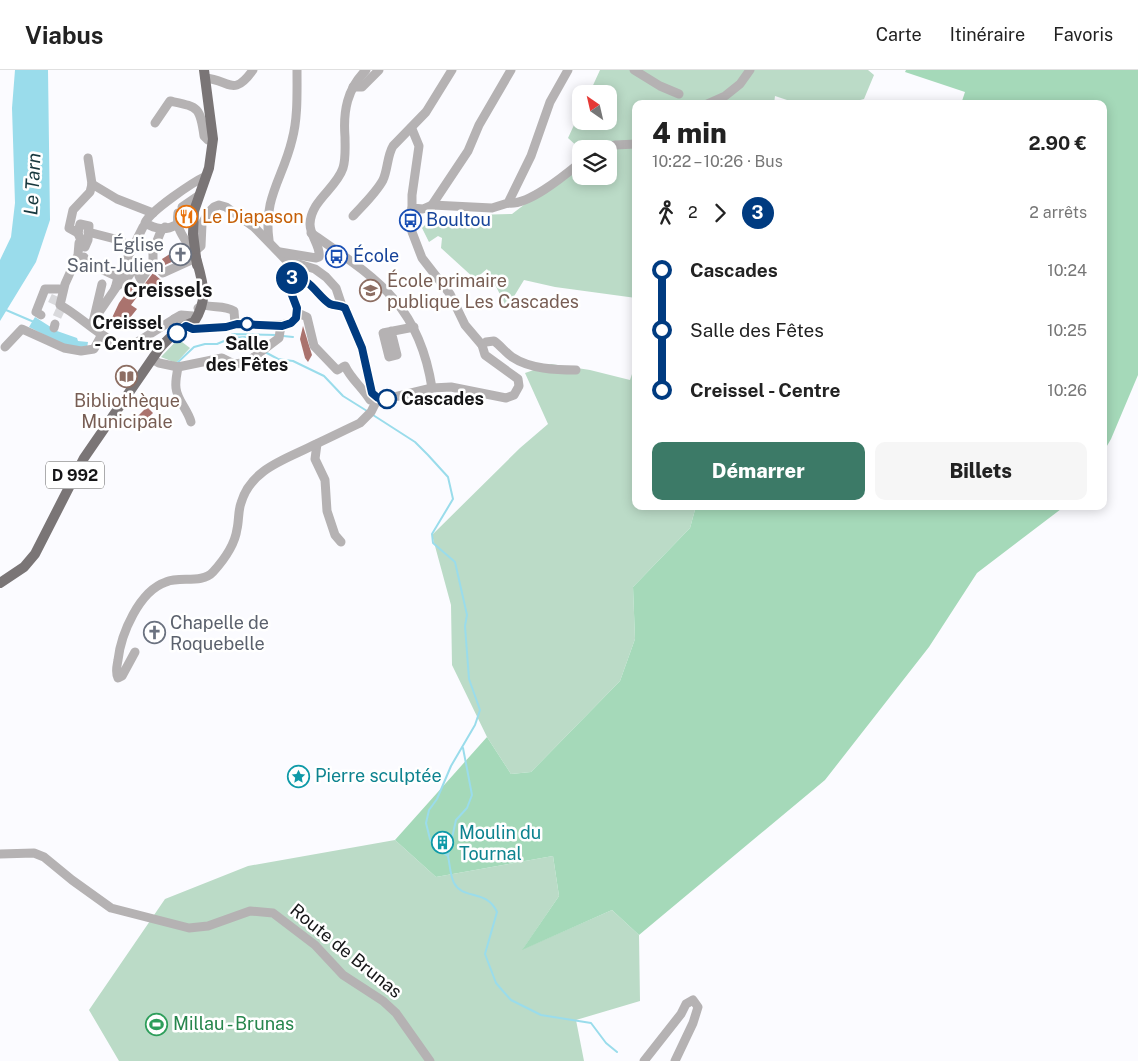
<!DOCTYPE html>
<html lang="fr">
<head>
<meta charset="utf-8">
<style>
  body { margin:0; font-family:"Public Sans",sans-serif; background:#f6f6f6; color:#222; height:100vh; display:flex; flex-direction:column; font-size:19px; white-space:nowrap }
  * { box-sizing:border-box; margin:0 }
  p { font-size:16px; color:#767676 }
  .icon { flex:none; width:28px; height:28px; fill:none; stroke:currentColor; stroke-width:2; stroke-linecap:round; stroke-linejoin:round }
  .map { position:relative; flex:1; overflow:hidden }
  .drawer { position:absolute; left:632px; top:30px; width:475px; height:410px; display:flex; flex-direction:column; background:#fff; border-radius:10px; box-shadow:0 2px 12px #0003 }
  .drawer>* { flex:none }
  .badge { padding:0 10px; border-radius:16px; font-size:18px; line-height:32px }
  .needle { width:32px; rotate:326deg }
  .buttons { position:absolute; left:572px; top:15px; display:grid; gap:10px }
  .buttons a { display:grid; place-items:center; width:45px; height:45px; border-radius:10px; background:#fff; box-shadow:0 2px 12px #0003; font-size:25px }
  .map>.badge { position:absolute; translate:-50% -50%; box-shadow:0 0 0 2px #fff }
  .legs { display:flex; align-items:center; gap:8px; height:55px; padding:0 20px; font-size:16px }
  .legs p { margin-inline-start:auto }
  .headline { display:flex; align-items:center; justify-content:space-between; height:85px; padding:0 20px }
  h1 { font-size:28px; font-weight:800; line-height:38px }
  .button { display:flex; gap:10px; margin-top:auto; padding:10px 20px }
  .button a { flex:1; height:58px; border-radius:10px; background:#3c7a67; color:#fff; font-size:20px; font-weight:800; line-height:58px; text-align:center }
  .button a+a { background:#f6f6f6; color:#222 }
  ul { padding:0 20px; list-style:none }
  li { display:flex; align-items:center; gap:18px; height:60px; font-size:19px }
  li i { display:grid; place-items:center; width:8px; height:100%; margin:0 6px; background:currentColor }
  li i::after { content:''; width:12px; height:12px; margin:-6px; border:4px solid; border-radius:50%; background:#fff }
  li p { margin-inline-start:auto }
  li:first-child i { background:linear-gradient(#0000 50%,currentColor 0) }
  li:last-child i { background:linear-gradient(currentColor 50%,#0000 0) }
  header { display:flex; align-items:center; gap:30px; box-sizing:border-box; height:70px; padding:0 25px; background:#fff; border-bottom:1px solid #e0e0e0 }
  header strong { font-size:24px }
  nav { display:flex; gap:28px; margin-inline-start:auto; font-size:18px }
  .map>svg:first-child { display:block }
  .green { fill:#bbdbc7 }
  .forest { fill:#a5d9b9 }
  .water { fill:#9adceb }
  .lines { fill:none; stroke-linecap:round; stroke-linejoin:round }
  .stream { stroke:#9adceb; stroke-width:2 }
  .building { fill:#aa736e }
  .minor-tunnel { stroke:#d9d9dc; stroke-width:9; stroke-dasharray:9 4.5; stroke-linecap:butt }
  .minor { stroke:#b5b2b3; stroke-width:9 }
  .major { stroke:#7a7576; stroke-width:10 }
  .minor-bridge { stroke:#b5b2b3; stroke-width:9 }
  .line-1-casing { stroke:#fff; stroke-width:11 }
  .line-1 { stroke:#003b80; stroke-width:8 }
  .stop-1-dot { fill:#fff; stroke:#003b80; stroke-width:2.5 }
  .labels { text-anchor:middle; stroke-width:5; stroke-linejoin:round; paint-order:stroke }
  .shield { fill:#fff; stroke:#5c5c5d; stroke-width:1 }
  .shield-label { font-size:16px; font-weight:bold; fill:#161618 }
  .food-label { font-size:18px; fill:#c56008; stroke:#fff; text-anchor:start }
  .transit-label { font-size:18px; fill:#164399; stroke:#fff; text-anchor:start }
  .worship-label { font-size:18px; fill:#5b616d; stroke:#fff; text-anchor:end }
  .education-label { font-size:18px; fill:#785e54; stroke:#fff; text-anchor:start }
  .stop-label { font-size:18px; font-weight:bold; fill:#161618; stroke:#fff; text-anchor:end }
  .culture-label { font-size:18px; fill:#0d838f; stroke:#fff; text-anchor:start }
  .street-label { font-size:18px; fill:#161618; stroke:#fff }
  .leisure-label { font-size:18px; fill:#27864d; stroke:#fff; text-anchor:start }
  .water-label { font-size:19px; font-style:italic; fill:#17383e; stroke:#fff }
  .quarter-label { font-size:20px; font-weight:bold; fill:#161618; stroke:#fff }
</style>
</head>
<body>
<header>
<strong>Viabus</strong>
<nav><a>Carte</a><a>Itinéraire</a><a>Favoris</a></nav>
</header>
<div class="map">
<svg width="1138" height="991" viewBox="0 0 1138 991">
  <rect width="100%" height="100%" fill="#fbfbff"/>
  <!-- green -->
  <g class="green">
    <polygon points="600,0 868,0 874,5 864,29 853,32 853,34 799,34 775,26 774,34 636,34 636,228 555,217 524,210 507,238 487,199 475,209 441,178 442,168 438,166 429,172 422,158 434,146 512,144 581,91 581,106 609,106 609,79 581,80 568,68 581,40 581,51 609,51 609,24 589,24"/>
    <polygon points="178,269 190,278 176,293 161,287"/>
    <polygon points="636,292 636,436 696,436 690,458 633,517 635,569 620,611 531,702 511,704 487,667 452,595 451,535 432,465 520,378 548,354 525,303 551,294 590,300 630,310"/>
    <polygon points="395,770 436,807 553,786 559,826 523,879 612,840 639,865 640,931 576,950 584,991 119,991 89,940 165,829 248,796"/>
  </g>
  <!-- forest -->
  <g class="forest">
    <polygon points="906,0 1138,0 1138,305 1111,369 1104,381 1104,34 961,34 965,22 905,2"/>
    <polygon points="696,436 1065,436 977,503 929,577 825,710 639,865 612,840 522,880 559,826 553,786 436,807 395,770 487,667 511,704 531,702 620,611 635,569 633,517 690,458"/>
  </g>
  <!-- water -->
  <g class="water">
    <polygon points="15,0 48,0 50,150 36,192 0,251 0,190 11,167 15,133 12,38"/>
    <polygon points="35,247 57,261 77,268 78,271 88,272 87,278 68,277 29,257"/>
  </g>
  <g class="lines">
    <!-- stream -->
    <g class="stream">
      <polyline points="6,240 34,252"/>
      <polyline points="283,266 293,267"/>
      <polyline points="231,268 232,264 276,265"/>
      <polyline points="265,282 278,289 293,291 324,306 343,326 367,341"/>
      <polyline points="176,294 194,277 205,274 217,274 231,268 245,267 262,279"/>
      <path d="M373,345L415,372L428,385L448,407L453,429L432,464L433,473L455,492L467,545L465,556L469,609L480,640L475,655L451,696L437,729L429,740L426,753L430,769L435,777L448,786C450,795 450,805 454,813C463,830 487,819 497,842L485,884L496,913L502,920L511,930L541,945L591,953L606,973L617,982"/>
      <polyline points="448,786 456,750 467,738 472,725 463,678"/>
    </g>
  </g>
  <!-- building -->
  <g class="building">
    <polygon points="180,174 184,178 188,179 189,184 165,195 162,189 173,182 171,179"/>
    <polygon points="153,203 161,210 148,226 144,223 143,225 140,223 131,235 137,239 129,249 123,244 116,258 104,254 110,252 119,233 134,212 138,215 143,216"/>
    <polygon points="303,256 312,285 308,292 305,288 300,269"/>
    <polygon points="147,337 153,343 135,360 130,354"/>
  </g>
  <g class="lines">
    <!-- minor-tunnel -->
    <g class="minor-tunnel">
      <polyline points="50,228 61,233"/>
      <polyline points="57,247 62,236"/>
    </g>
    <!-- minor -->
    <g class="minor">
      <polyline points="634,0 660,16 679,24"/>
      <path d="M205,8C230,10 233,28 253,0"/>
      <polyline points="353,17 362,17 379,0"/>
      <polyline points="707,34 725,26 740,14 750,0"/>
      <path d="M155,53L170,31C198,37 200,36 204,66L208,70L213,69"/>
      <polyline points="412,59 419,76 412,125 412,138 423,139 432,135 492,138 508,133 531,86 550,32 568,0"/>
      <polyline points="608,79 615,75 636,74"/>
      <polyline points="88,88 92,114"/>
      <polyline points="92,114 117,129 153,143"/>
      <path d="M508,133C528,136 565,105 581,92"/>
      <polyline points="432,135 468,81 479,55 511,0"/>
      <polyline points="195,138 182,137 198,126"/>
      <path d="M178,143C176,156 180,162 187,173L194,172"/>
      <path d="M353,146C363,135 376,123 383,110C388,99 387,86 393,76L426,42L452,0"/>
      <path d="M176,155C165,161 156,159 145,153C150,141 193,112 206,106"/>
      <polyline points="161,161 153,181 153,192 163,203 196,188"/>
      <polyline points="88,162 119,170 134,179"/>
      <polyline points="78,163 69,158 73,140 90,122 92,114"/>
      <path d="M311,163C377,209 419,234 432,318"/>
      <polyline points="80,168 78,163 80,154 89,156 88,170 85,177"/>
      <path d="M269,170C263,128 283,108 292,70C298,48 297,23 297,0"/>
      <path d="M79,173L78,185L65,214L60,235C80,245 109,277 131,276L174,249"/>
      <polyline points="195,181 201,176 202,154 208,143 214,137 219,135 226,137 254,157 286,190 315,199 326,207 336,218 342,236 347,242 362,278 372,323 378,328 386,329 432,318 451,317 506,328 514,325 519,316 518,309 485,285 482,275 465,255 450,224 422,188 412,162 410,150 412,138"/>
      <path d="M280,182L316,188L319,187C321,177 310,166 310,154C311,130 336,119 343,98C346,88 345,77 345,67C343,41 347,19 366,0"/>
      <polyline points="84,187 83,191 118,207"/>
      <polyline points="115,218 128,207 136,195 138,194 143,199 139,206 141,210 153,192"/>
      <path d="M198,238L203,235C214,238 225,235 234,241L235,254"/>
      <path d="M298,243L295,232L287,215L291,208C311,206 317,228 330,234C334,236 339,235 342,236"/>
      <polyline points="298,243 307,247 314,276 337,300 339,299"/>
      <polyline points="41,245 36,242 45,219 59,219"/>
      <polyline points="193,246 181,245 174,249 179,250 193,259 226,257 237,254 281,255 291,253 298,243"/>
      <polyline points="94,248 102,214"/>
      <polyline points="93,251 115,219 118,207 143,157"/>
      <polyline points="54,258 55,254"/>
      <polyline points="391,261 397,285 389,287 383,263 414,257"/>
      <path d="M482,275L486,272L494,271C501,276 506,283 512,287C530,299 556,300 576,300"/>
      <polyline points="5,277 22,259 64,278 81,281 94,279 102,264"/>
      <polyline points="152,289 159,293 178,297 222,288 234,294 242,293 250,290 279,268 281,255"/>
      <path d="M178,297C177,304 175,311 176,318C177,330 188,340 191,352"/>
      <path d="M343,297L345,296C351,309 362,317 370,330L372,328"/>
      <polyline points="317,374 315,389 325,410 327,441 335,465 341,472"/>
      <path d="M135,582L122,606L118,608C115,602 117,596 118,590C121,564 139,521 166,512C180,506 202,514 213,502C223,491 235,474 237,459C239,451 238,441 241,433C251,398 287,389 316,374C331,367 345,360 360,353L371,342L378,328"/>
      <polyline points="0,784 34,783 44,787 72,810 111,838 189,858 208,856 250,841 273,843 315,875 343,905 383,931 396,943 430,991"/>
      <polyline points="644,991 681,944 686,934 693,930 698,937 693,953 675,991"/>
    </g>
    <!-- major -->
    <g class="major">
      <polyline points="197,195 193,164 194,141 209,98 213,69 204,0"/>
      <path d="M0,513L24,497L35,484L84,388L159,279C167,270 181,255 194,252C209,229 203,213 196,188"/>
    </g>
    <!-- minor-bridge -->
    <polyline class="minor-bridge" points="161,161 165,157"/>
  </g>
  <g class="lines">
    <defs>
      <path id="line-1" d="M177,263L186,256L193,259L226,257L237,254L282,256L291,253L296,248L297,238L287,212L291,208C309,205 317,226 330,234C335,236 340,235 345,238L362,278L372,323L378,328L387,329"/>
    </defs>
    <!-- line-1 casing -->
    <use href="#line-1" class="line-1-casing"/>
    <!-- line-1 -->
    <use href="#line-1" class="line-1"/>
  </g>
  <!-- icons -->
  <defs>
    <symbol id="restaurant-ring" viewBox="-11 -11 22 22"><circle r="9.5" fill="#fff" stroke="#e8710a" stroke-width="1.5"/><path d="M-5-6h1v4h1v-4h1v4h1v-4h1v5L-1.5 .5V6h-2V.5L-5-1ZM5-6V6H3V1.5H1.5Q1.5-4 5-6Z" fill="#e8710a"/></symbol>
    <symbol id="bus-ring" viewBox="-11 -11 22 22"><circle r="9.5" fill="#fff" stroke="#1a4fb4" stroke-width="1.5"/><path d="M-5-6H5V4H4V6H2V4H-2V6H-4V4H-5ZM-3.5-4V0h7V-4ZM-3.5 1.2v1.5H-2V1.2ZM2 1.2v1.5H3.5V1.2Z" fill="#1a4fb4"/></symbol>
    <symbol id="church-ring" viewBox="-11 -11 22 22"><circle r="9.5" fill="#fff" stroke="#6b7280" stroke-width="1.5"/><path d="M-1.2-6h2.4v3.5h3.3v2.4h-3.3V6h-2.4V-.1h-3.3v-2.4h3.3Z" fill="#6b7280"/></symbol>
    <symbol id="school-ring" viewBox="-11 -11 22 22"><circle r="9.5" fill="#fff" stroke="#8d6e63" stroke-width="1.5"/><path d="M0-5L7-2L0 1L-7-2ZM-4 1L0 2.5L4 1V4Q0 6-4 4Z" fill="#8d6e63"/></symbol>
    <symbol id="library-ring" viewBox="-11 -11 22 22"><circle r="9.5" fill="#fff" stroke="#8d6e63" stroke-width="1.5"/><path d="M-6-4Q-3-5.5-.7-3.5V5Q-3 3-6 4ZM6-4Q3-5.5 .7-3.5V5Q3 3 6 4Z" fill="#8d6e63"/></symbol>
    <symbol id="sight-ring" viewBox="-11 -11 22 22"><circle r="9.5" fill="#fff" stroke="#0f9aa8" stroke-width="1.5"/><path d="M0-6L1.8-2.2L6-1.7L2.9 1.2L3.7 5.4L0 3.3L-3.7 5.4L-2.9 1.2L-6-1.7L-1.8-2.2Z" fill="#0f9aa8"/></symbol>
    <symbol id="building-ring" viewBox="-11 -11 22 22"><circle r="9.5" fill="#fff" stroke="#0f9aa8" stroke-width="1.5"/><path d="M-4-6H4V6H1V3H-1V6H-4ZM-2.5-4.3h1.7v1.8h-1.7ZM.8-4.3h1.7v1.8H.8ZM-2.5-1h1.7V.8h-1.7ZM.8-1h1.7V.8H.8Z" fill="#0f9aa8"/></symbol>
    <symbol id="stadium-ring" viewBox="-11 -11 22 22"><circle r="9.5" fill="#fff" stroke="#2e9e5b" stroke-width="1.5"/><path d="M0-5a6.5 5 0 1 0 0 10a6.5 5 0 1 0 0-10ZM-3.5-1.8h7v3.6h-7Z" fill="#2e9e5b"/></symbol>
  </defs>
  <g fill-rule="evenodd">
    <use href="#restaurant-ring" x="174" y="134" width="25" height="25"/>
    <use href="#bus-ring" x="398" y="138" width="25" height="25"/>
    <use href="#church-ring" x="168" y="172" width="25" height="25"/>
    <use href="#bus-ring" x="324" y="174" width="25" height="25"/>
    <use href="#school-ring" x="358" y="208" width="25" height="25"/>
    <use href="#library-ring" x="114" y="294" width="25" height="25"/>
    <use href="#church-ring" x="142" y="550" width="25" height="25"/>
    <use href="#sight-ring" x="286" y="694" width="25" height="25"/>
    <use href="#building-ring" x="430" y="760" width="25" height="25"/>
    <use href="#stadium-ring" x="144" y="942" width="25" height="25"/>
  </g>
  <!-- markers -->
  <g class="stop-1-dot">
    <circle cx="247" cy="254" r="6"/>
    <circle cx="177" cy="263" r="9"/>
    <circle cx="387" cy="329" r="9"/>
  </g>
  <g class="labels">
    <!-- shield labels -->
    <rect class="shield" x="46" y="391.5" width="58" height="27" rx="4"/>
    <g class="shield-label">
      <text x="75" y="411">D 992</text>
    </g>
    <!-- food labels -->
    <g class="food-label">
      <text x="202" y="153">Le Diapason</text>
    </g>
    <!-- transit labels -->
    <g class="transit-label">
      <text x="426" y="156">Boultou</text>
      <text x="353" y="192">École</text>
    </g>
    <!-- worship labels -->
    <g class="worship-label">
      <text x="164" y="181">Église<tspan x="164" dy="21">Saint-Julien</tspan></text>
      <text x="170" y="559" text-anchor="start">Chapelle de<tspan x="170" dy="21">Roquebelle</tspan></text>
    </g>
    <!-- education labels -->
    <g class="education-label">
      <text x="387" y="217">École primaire<tspan x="387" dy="21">publique Les Cascades</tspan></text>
      <text x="127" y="337" text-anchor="middle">Bibliothèque<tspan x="127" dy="21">Municipale</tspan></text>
    </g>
    <!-- stop labels -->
    <g class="stop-label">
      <text x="163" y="259">Creissel<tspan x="163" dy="21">- Centre</tspan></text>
      <text x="247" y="280" text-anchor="middle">Salle<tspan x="247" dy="21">des Fêtes</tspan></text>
      <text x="401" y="335" text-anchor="start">Cascades</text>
    </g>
    <!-- culture labels -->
    <g class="culture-label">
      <text x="315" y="712">Pierre sculptée</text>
      <text x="459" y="769">Moulin du<tspan x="459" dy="21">Tournal</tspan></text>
    </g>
    <!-- street labels -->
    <g class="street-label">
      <text transform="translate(346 881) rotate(39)" y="6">Route de Brunas</text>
    </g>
    <!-- leisure labels -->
    <g class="leisure-label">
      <text x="173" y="960">Millau - Brunas</text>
    </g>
    <!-- water labels -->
    <g class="water-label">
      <text transform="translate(32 114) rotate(-87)" y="7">Le Tarn</text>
    </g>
    <!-- quarter labels -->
    <g class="quarter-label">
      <text x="168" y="227">Creissels</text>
    </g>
  </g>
</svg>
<div class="buttons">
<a><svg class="needle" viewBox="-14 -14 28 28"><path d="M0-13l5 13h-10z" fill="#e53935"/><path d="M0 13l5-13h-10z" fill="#767676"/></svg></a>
<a><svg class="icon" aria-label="layers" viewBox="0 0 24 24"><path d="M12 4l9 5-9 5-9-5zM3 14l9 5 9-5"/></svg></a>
</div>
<b class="badge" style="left:292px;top:208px;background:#003b80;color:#fff">3</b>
<section class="drawer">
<div class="headline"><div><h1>4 min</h1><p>10:22 – 10:26 · Bus</p></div><b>2.90 €</b></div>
<div class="legs"><svg class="icon" aria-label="walk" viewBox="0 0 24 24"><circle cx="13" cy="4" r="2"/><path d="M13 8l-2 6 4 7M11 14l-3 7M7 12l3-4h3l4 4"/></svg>2<svg class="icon" aria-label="forward" viewBox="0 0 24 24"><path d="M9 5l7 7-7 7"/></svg><b class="badge" style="background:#003b80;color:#fff">3</b><p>2 arrêts</p></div>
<ul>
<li><i style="color:#003b80"></i><b>Cascades</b><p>10:24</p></li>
<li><i style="color:#003b80"></i><span>Salle des Fêtes</span><p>10:25</p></li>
<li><i style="color:#003b80"></i><b>Creissel - Centre</b><p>10:26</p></li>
</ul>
<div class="button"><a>Démarrer</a><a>Billets</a></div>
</section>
</div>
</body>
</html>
